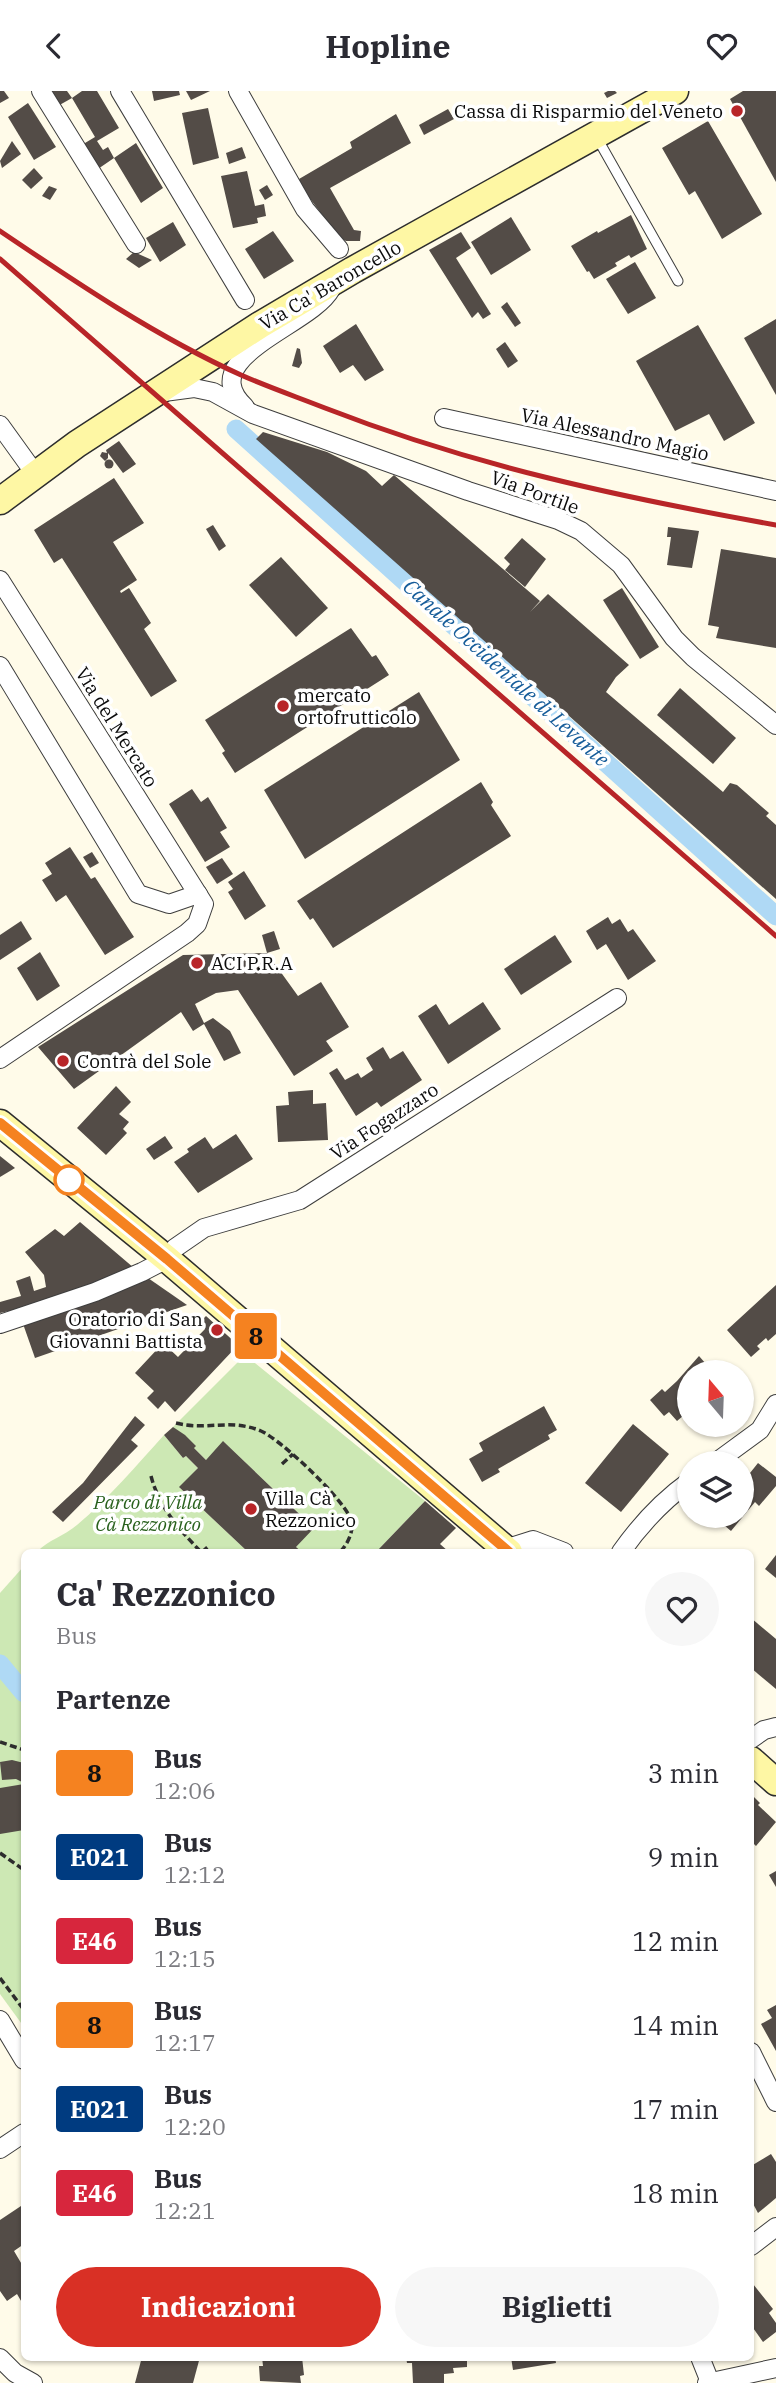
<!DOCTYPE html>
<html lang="it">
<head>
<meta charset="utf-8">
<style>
  body { margin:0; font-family:"IBM Plex Serif",serif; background:#f7f7f7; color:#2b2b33; height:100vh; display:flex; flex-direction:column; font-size:26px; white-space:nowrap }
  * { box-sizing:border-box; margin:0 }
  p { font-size:23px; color:#7c7c81 }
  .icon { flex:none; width:38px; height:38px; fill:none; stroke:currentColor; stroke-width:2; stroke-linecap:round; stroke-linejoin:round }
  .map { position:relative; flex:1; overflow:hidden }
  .side { position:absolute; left:21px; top:1458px; width:733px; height:812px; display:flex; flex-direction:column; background:#fff; border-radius:10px; box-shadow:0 2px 5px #0004 }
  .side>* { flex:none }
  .badge { padding:0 14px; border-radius:5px; font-size:24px; line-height:46px }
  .needle { width:46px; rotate:341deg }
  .buttons { position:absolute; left:677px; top:1269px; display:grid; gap:14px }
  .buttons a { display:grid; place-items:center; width:77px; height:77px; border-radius:50%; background:#fff; box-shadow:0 2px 5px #0004; font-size:35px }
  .map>.badge { position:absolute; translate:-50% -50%; box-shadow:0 0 0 4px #fff }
  h2 { padding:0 35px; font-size:26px; line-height:63px }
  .round { display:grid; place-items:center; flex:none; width:74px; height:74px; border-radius:37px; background:#f7f7f7 }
  .summary { display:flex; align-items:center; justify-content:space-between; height:119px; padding:0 35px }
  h1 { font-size:33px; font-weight:800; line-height:52px }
  .button { display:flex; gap:14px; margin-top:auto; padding:14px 35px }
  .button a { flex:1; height:80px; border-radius:42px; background:#d93025; color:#fff; font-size:28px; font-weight:800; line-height:80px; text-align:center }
  .button a+a { background:#f7f7f7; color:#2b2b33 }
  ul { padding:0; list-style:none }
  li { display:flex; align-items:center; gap:21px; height:84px; padding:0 35px }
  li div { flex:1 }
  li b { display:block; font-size:26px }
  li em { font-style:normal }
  li .badge { min-width:77px; font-weight:700; text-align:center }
  header { display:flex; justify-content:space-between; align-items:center; height:91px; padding:0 35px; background:#fff; font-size:32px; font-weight:800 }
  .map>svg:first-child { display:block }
  .green { fill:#cde8b4 }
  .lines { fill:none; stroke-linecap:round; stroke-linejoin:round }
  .canal { stroke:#afd9f5; stroke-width:19 }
  .building { fill:#534c47 }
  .lane-casing { stroke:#3e3e3e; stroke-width:11 }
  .street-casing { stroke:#3e3e3e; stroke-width:20 }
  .secondary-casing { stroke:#2d2d2d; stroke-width:29 }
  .path { stroke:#2d2d2d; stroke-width:3.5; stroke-dasharray:7 3.5; stroke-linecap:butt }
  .lane { stroke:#fff; stroke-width:9 }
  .street { stroke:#fff; stroke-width:18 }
  .secondary { stroke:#fef7a4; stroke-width:26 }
  .rail { stroke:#b82528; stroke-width:5 }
  .line-casing { stroke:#fff; stroke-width:16 }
  .line { stroke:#f58220; stroke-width:10 }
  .poi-dot { fill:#b82528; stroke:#fff; stroke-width:2.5 }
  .stop-dot { fill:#fff; stroke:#f58220; stroke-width:3.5 }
  .labels { text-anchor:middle; stroke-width:7; stroke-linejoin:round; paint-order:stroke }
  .poi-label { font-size:19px; fill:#0b0b0b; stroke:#fff; text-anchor:start }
  .street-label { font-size:19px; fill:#0b0b0b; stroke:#fff }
  .park-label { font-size:19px; font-style:italic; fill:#29611d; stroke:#fff }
  .water-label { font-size:21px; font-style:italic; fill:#175d9a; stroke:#fff }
</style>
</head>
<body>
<header><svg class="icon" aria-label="back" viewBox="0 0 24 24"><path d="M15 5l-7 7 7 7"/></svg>Hopline<svg class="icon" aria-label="heart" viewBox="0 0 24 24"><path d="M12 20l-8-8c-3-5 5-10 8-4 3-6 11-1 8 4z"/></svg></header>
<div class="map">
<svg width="776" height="2292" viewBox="0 0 776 2292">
  <rect width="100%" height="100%" fill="#fffbe9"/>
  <!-- green -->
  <g class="green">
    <polygon points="245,1264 425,1410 376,1461 302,1461 296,1456 313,1436 224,1351 206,1369 173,1336"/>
    <path d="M164,1344L183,1367L186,1365L198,1377L180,1397L248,1461H37C48,1449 64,1445 77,1434C109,1407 136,1375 164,1344Z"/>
    <polygon points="24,1475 24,1936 0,1903 0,1502"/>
  </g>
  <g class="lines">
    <!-- canal -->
    <g class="canal">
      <polyline points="236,338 776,825"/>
      <polyline points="0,1573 24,1602"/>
    </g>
  </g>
  <!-- building -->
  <g class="building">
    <polygon points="0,0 4,0 9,7 0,12"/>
    <polygon points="46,0 67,0 72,7 56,16"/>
    <polygon points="82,0 97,0 119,37 97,50 103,59 108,56 114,67 136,52 163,97 141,112 114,67 95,80 80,55 95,46 72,7"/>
    <polygon points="152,0 179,0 180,4 154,10"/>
    <polygon points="186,0 210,0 191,9"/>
    <polygon points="608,0 615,0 617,2 607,7 604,2"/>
    <polygon points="743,0 776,0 776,91 730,8"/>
    <polygon points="28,12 56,56 34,69 8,26"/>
    <polygon points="208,17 219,67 193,74 182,22"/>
    <polygon points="448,18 454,28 424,44 419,34"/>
    <polygon points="396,23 411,52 330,97 354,139 361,140 360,150 346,150 339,146 305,101 299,88 352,57 350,51"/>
    <polygon points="708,30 762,123 722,148 695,100 689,104 662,57"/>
    <polygon points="12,50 21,63 2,77 0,70"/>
    <polygon points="242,56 246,67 229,73 226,62"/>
    <polygon points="34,77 43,87 31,98 22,89"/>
    <polygon points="247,80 255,115 264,113 266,125 257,127 258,132 233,137 221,85"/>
    <polygon points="267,94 273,104 265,109 259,99"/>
    <polygon points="49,95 57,98 50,109 42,105"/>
    <polygon points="631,124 647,158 631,167 629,164 615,172 617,175 594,188 589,180 587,181 571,155 597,140 598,142"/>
    <polygon points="511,126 531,159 491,184 471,151"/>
    <polygon points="173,131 186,154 160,171 146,147"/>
    <polygon points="273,140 294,170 264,188 245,158"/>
    <polygon points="461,141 471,157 456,167 491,223 483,228 478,221 472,227 429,159"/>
    <polygon points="134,161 152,169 139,177 126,168"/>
    <polygon points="635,171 656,207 628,223 606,188"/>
    <polygon points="507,211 521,232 515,236 501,216"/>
    <polygon points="776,228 776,304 744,247"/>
    <polygon points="356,233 384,279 365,290 353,274 340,282 323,255"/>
    <polygon points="698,234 755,332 724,350 709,323 675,340 636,270"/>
    <polygon points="505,251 518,270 508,277 496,258"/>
    <polygon points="297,257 300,258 302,272 299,277 292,275"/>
    <polygon points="263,341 327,361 366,380 382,395 394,384 540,510 530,521 548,503 629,574 616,586 606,601 723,701 730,692 737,694 769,722 766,725 776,734 776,808 256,348"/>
    <polygon points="119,350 136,373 123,382 108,362 108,367 105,370 100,365 102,361 107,362 106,359"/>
    <circle cx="109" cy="373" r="4.5"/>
    <polygon points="114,387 144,432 113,451 137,489 120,500 121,502 129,497 151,532 144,538 177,590 151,606 62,467 54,472 34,439"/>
    <polygon points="213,434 226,455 219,460 206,438"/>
    <polygon points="668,436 699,440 692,477 667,474 671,446 667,446"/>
    <polygon points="522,447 546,468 525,496 505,479 510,473 504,467"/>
    <polygon points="721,458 776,467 776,557 716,547 719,536 708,534"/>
    <polygon points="281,466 328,517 296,546 249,494"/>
    <polygon points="622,497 659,556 640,568 603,509"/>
    <polygon points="351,537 372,566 376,564 389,584 235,682 222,662 225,660 205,629"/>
    <polygon points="680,597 736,647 713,673 657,624"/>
    <polygon points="419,601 460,669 305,768 264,699"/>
    <polygon points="481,691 493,711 491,714 511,745 333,857 313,827 310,829 297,810"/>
    <polygon points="192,698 201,711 208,706 227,737 220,741 230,756 205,771 169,713"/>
    <polygon points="70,756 91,788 95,786 134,846 105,864 66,804 56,811 42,789 52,783 45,772"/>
    <polygon points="92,761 99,772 90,777 83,766"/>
    <polygon points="222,767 233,783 217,793 206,776"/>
    <polygon points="244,780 266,815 245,829 228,801 233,798 228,791"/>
    <polygon points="608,826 612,833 620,828 628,841 633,838 656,870 628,889 606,853 597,859 586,840"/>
    <polygon points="21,830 32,848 0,869 0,844"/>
    <polygon points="274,840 280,858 267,862 262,844"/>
    <polygon points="555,844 572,871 521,904 504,878"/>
    <polygon points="40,861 60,895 37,910 17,877"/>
    <polygon points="267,862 298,905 321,891 349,936 326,950 333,960 294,985 238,899 216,902 195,913 204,932 213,927 230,940 241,962 224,970 204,933 193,940 181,921 74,998 38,956 183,864"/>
    <polygon points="483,911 501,938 448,973 418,925 436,913 449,934"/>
    <polygon points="383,956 390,968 403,960 422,989 381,1016 377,1011 356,1025 329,982 337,977 345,989 358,982 361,987 373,979 366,967"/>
    <polygon points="116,995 131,1011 119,1023 129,1031 123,1038 127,1042 106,1064 77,1037"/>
    <polygon points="313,999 313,1013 326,1012 328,1049 278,1051 276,1015 289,1014 288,1001"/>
    <polygon points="236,1043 253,1068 198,1102 174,1071 189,1061 187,1058 205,1046 213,1058"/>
    <polygon points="165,1045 173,1057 154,1069 146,1058"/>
    <polygon points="0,1065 15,1077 0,1086"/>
    <polygon points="80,1131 134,1177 50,1211 0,1222 0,1211 21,1205 16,1190 30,1185 34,1200 46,1196 44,1184 25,1161 55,1138 64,1145"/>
    <polygon points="148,1187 187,1214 35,1267 22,1230"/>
    <polygon points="776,1194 776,1243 768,1250 766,1247 757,1255 760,1258 751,1266 727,1239"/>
    <polygon points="206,1225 238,1254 175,1321 165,1310 158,1318 147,1307 154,1300 135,1282 163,1252 178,1266 205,1238 199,1232"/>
    <polygon points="699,1265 713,1281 690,1281 690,1319 677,1330 669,1321 664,1325 650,1309 662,1298 665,1301 677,1290"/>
    <polygon points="544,1315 557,1339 548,1344 550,1348 498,1378 500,1381 482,1391 469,1368 483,1360 479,1352"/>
    <polygon points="135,1325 145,1334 131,1349 138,1355 63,1431 52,1421 83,1392"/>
    <polygon points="633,1333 669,1363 621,1421 585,1392"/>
    <polygon points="173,1336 185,1344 196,1355 194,1357 206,1369 223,1350 314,1437 296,1456 302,1461 248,1461 179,1396 198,1377 186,1365 183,1367 164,1344"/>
    <polygon points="758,1372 776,1386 776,1395 759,1415 755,1411 731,1440 712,1424 742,1424 742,1392"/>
    <polygon points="425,1410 456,1437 440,1453 449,1461 376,1461"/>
    <polygon points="776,1464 776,1487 765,1478"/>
    <polygon points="751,1527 776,1548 776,1598 751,1577"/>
    <polygon points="12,1669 24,1672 24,1692 16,1688 2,1689 0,1671"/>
    <polygon points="24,1693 24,1739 0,1743 0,1697"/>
    <polygon points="751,1703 760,1712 758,1714 776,1731 756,1755 751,1750"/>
    <polygon points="776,1780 776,1796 769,1784"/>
    <polygon points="776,1914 776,1960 761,1933 772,1927 767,1919"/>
    <polygon points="771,2063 776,2071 776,2107 758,2122 751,2109 751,2075"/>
    <polygon points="24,2113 24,2153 14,2160 24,2177 24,2215 17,2203 7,2210 0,2200 0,2129"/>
    <polygon points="753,2193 773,2218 769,2222 776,2232 776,2241 763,2251 751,2234 751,2195"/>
    <polygon points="142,2266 200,2266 193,2292 135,2292"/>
    <polygon points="262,2266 302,2266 304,2284 300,2285 301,2292 260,2290 259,2275 263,2275"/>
    <polygon points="406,2266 467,2266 467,2276 453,2277 454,2282 444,2283 444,2292 413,2292 412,2272 407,2272"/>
    <polygon points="511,2266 555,2266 556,2272 513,2279"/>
  </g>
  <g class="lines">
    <defs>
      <polyline id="lane" points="596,45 678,190"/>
      <g id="street">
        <polyline points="41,0 136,153"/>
        <polyline points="120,0 245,209"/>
        <polyline points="238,0 305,118 339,158"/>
        <polyline points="164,301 194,297 213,301 253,323 468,400 558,429 581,440 621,474 674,547 693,566 776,634"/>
        <path d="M245,316C192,266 311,235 331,198"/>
        <polyline points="444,327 776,400"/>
        <polyline points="0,334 36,384"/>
        <polyline points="0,489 204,813 197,833 187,842 0,968"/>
        <polyline points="0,575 138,803 169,813 198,803"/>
        <polyline points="0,1233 95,1201 142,1181 167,1168 175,1157 204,1137 300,1109 617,907"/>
        <polyline points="715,1372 760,1339 776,1313"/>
        <polyline points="505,1458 533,1449 564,1461"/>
        <path d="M621,1461C640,1434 662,1410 690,1390"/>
        <polyline points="751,1648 764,1639 776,1636"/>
        <polyline points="0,1929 24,1969"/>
        <polyline points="751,1961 776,2011"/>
        <polyline points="0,2058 24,2042"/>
        <polyline points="751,2155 776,2136"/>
        <polyline points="700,2266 710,2291"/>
        <polyline points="0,2267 15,2282 33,2292"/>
        <polyline points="707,2292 776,2277"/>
      </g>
      <g id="secondary">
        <polyline points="0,410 77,353 260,234 353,179 675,0"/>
        <polyline points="0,1032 167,1168 509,1461"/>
        <polyline points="751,1669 776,1691"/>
      </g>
    </defs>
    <!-- lane casing -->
    <use href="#lane" class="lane-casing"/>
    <!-- street casing -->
    <use href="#street" class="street-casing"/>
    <!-- secondary casing -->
    <use href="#secondary" class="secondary-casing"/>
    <!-- path -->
    <g class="path">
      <path d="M176,1332C207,1340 230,1327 261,1340C280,1348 349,1412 352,1432C353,1442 347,1454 340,1461"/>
      <polyline points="282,1373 293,1363"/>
      <path d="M151,1385C159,1416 179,1438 201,1461"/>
      <polyline points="202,1461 209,1455"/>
      <polyline points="0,1651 24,1659"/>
      <polyline points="0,1762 24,1779"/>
      <polyline points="0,1887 24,1919"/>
    </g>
    <!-- lane -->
    <use href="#lane" class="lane"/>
    <!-- street -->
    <use href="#street" class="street"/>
    <!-- secondary -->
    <use href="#secondary" class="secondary"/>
    <!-- rail -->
    <g class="rail">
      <path d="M0,140C77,192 157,246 241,284C268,296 297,306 325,317C474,375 619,406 776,434"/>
      <polyline points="0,168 776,845"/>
    </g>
  </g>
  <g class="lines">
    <defs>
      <polyline id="line" points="0,1032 167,1168 509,1461"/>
    </defs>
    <!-- line casing -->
    <use href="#line" class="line-casing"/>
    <!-- line -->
    <use href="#line" class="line"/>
  </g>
  <!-- markers -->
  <g class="poi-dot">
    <circle cx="737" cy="20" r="7"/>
    <circle cx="283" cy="615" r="7"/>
    <circle cx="197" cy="872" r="7"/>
    <circle cx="63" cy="970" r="7"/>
    <circle cx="217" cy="1239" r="7"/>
    <circle cx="251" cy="1418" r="7"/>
  </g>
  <circle class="stop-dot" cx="69" cy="1089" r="14"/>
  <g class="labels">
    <!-- poi labels -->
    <g class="poi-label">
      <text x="723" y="27" text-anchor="end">Cassa di Risparmio del Veneto</text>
      <text x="297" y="611">mercato<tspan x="297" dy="22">ortofrutticolo</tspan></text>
      <text x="211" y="879">ACI P.R.A</text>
      <text x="77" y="977">Contrà del Sole</text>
      <text x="203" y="1235" text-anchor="end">Oratorio di San<tspan x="203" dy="22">Giovanni Battista</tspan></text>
      <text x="265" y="1414">Villa Cà<tspan x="265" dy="22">Rezzonico</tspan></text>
    </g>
    <!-- street labels -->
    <g class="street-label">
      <text transform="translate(330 194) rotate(-30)" y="7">Via Ca' Baroncello</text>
      <text transform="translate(615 343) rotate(12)" y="7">Via Alessandro Magio</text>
      <text transform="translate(535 401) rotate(20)" y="7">Via Portile</text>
      <text transform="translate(117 636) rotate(58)" y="7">Via del Mercato</text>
      <text transform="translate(384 1030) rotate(-33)" y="7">Via Fogazzaro</text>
    </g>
    <!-- park labels -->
    <g class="park-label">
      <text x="148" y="1418">Parco di Villa<tspan x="148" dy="22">Cà Rezzonico</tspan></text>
    </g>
    <!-- water labels -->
    <g class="water-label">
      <text transform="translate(506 582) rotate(42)" y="7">Canale Occidentale di Levante</text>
    </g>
  </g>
</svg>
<div class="buttons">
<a><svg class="needle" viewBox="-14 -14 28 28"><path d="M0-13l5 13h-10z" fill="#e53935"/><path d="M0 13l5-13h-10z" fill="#7c7c81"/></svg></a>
<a><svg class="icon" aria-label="layers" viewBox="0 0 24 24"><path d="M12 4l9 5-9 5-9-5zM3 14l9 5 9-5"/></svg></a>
</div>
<b class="badge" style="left:256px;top:1245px;background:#f58220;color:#111">8</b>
<section class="side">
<div class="summary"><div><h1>Ca' Rezzonico</h1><p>Bus</p></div><a class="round"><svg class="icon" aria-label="heart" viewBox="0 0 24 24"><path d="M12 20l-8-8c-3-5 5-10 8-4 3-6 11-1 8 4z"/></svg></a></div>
<h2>Partenze</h2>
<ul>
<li><span class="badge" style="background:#f58220;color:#111">8</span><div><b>Bus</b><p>12:06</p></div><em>3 min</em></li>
<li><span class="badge" style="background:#003b80;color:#fff">E021</span><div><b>Bus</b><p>12:12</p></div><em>9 min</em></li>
<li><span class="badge" style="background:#d7263d;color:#fff">E46</span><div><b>Bus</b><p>12:15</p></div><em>12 min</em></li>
<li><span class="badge" style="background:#f58220;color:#111">8</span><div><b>Bus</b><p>12:17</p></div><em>14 min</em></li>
<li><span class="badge" style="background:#003b80;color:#fff">E021</span><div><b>Bus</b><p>12:20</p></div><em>17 min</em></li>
<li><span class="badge" style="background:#d7263d;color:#fff">E46</span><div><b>Bus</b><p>12:21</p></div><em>18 min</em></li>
</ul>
<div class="button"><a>Indicazioni</a><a>Biglietti</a></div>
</section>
</div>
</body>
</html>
